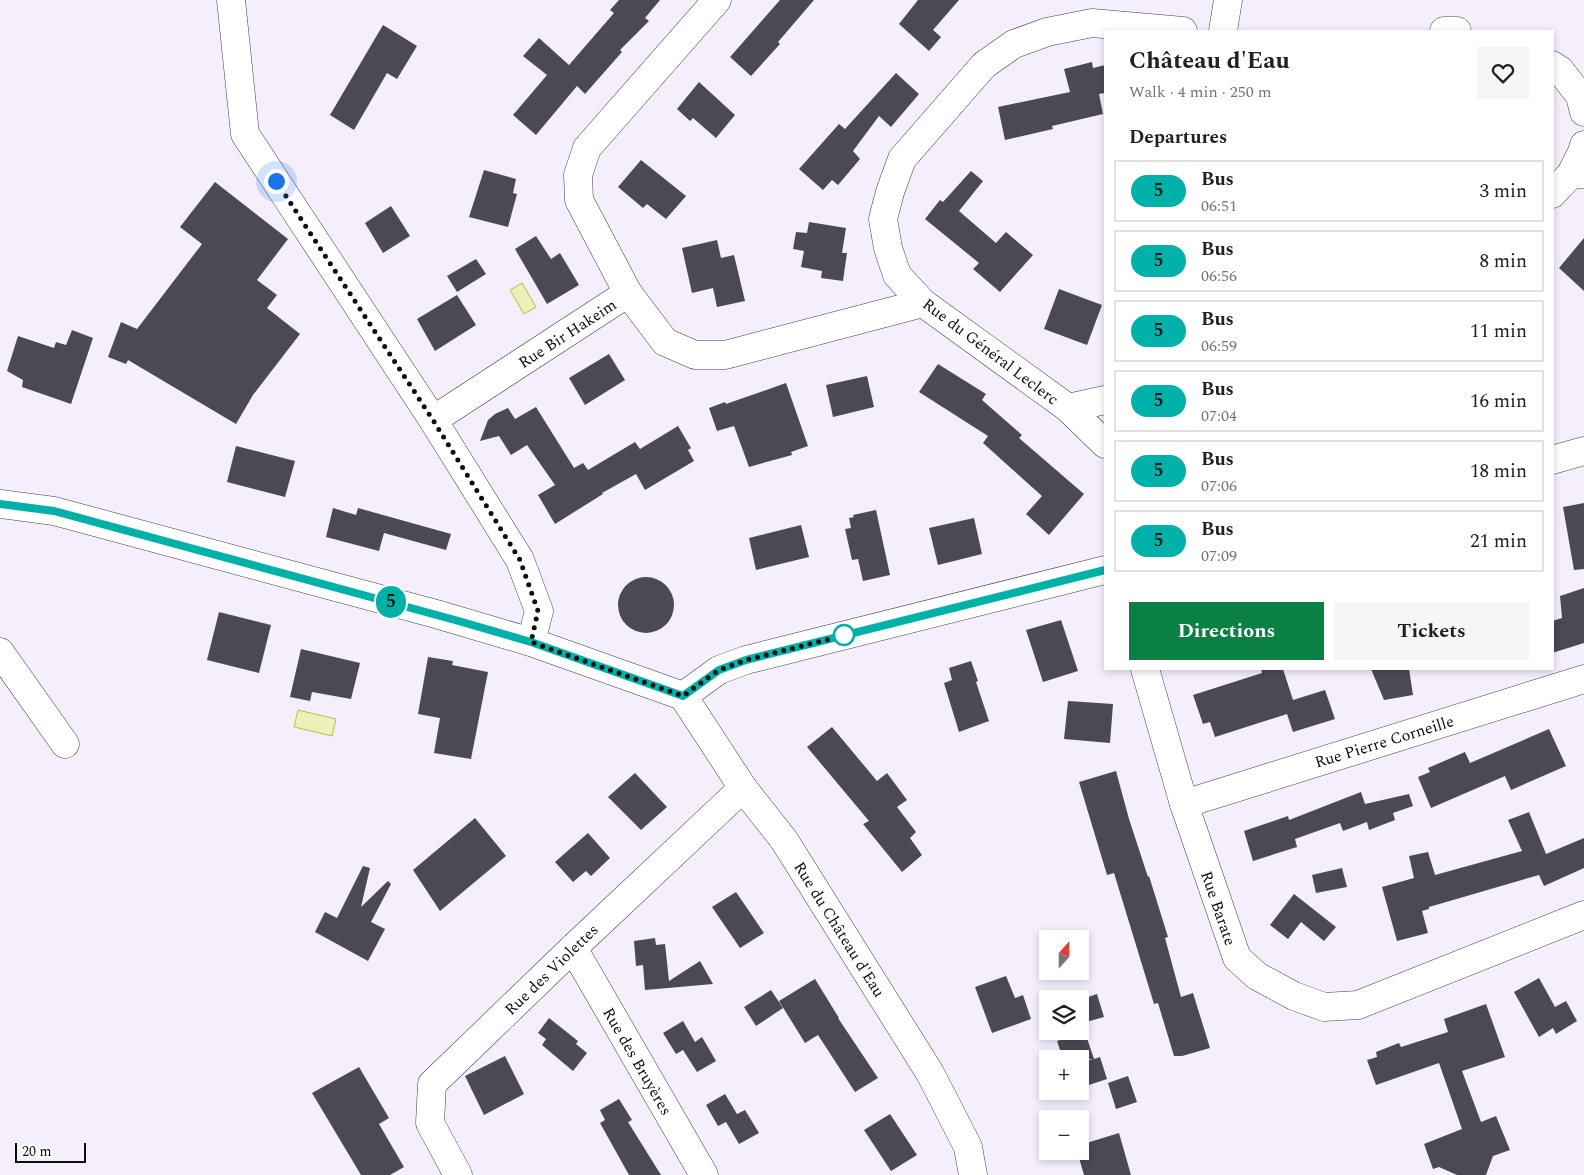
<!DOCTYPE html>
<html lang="en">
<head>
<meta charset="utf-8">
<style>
  body { margin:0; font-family:Spectral,serif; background:#f6f6f6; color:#202124; height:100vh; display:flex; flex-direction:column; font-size:19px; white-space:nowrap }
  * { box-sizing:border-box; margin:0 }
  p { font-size:16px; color:#757577 }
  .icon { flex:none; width:28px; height:28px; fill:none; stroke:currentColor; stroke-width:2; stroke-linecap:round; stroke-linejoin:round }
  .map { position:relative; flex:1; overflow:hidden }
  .details { position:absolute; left:1104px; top:30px; width:450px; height:640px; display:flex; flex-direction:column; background:#fff; border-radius:0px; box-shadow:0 2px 8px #0003 }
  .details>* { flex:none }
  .badge { padding:0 10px; border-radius:16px; font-size:18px; line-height:32px }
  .needle { width:32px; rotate:21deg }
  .buttons { position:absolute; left:1039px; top:930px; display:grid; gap:10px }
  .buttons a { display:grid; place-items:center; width:50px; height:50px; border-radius:0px; background:#fff; box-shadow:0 2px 8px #0003; font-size:25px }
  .scale { position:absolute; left:15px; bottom:12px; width:71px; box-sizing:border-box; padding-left:5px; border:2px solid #0d0d0d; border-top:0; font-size:14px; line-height:18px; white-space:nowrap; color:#0d0d0d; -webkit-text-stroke:4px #fff; paint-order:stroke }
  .you { position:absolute; width:25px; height:25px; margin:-12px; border:4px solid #fff; border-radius:50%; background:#1a73e8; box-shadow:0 0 0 8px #1a73e833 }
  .map>.badge { position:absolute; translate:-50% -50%; box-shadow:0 0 0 2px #fff }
  h2 { padding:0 25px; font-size:19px; line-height:45px }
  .round { display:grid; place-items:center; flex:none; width:52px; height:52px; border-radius:0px; background:#f6f6f6 }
  .summary { display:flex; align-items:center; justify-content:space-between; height:85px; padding:0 25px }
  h1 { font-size:24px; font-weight:700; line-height:38px }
  .action { display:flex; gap:10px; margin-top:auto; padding:10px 25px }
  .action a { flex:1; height:58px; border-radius:0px; background:#0b8043; color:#fff; font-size:20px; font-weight:700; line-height:58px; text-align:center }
  .action a+a { background:#f6f6f6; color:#202124 }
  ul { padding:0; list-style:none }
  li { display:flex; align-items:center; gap:15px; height:62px; margin:0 10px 8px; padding:0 15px; border:2px solid #e0e0e0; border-radius:0px }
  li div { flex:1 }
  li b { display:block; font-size:19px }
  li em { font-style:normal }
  li .badge { min-width:55px; font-weight:700; text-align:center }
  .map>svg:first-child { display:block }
  .water { fill:#edf0b7; stroke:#b7c045 }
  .building { fill:#4b4a54 }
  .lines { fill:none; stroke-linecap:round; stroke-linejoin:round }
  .street-casing { stroke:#404040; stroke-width:29 }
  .street { stroke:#fff; stroke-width:28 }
  .line-casing { stroke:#fff; stroke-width:11 }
  .line { stroke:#00b1aa; stroke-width:8 }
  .walk { stroke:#0d0d0d; stroke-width:5; stroke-dasharray:0 9 }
  .stop-dot { fill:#fff; stroke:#00b1aa; stroke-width:2.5 }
  .labels { text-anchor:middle; stroke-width:5; stroke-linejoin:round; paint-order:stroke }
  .street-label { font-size:16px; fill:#0d0d0d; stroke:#fff }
</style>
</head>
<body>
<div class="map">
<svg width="1584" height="1175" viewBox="0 0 1584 1175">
  <rect width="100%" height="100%" fill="#f5eefd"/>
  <!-- water -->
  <g class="water">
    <polygon points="522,283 536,307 524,314 510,290"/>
    <polygon points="298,710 336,719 332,736 294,727"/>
  </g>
  <!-- building -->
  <g class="building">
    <polygon points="619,0 660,0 645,18 649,21 620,50 622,52 585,94 577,86 536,135 513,115 547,75 523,56 539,38 569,65 614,13 610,10"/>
    <polygon points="780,0 814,0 778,42 780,44 751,76 730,57"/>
    <polygon points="918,0 959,0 933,30 941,37 929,51 899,24"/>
    <polygon points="383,25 417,46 397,79 387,73 354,130 330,115"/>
    <polygon points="1092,62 1093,68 1105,65 1105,93 1099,94 1103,114 1052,126 1053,129 1005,140 998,107 1070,92 1064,69"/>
    <polygon points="896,73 919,94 891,127 879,116 853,151 860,159 838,185 832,180 823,190 799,169 839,124 845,129"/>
    <polygon points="699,82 735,115 716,138 693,118 690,121 677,109"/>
    <polygon points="641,160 686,196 666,219 647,204 643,208 618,187"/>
    <polygon points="484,170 516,179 513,193 517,194 508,227 469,217"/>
    <polygon points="971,171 983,181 959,211 996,243 1006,232 1033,255 1000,292 973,269 979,263 925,219 940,200 943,202"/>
    <polygon points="215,182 288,239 257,280 277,295 267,308 300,334 253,395 236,424 128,360 126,364 108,357 121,322 137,329 202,244 180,227"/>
    <polygon points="391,206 410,236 383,253 365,223"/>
    <polygon points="809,222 846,228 842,253 847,253 843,281 821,278 822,271 801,267 804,251 793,249 796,232 807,233"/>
    <polygon points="536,236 551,259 560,253 579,285 547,304 515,249"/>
    <polygon points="1584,238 1584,291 1559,268"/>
    <polygon points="717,240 721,258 734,255 745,301 717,307 713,288 692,293 682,248"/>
    <polygon points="476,259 486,274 457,292 447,276"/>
    <polygon points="1059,289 1102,305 1087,345 1044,329"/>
    <polygon points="457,295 476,325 435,351 417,319"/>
    <polygon points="72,330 93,338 71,404 22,387 23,380 7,371 18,336 54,348 56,342 66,345"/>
    <polygon points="609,354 625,380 585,405 569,378"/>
    <polygon points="938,364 986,394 982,400 1022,435 1019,438 1084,494 1049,535 1026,514 1042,496 983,443 988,436 919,392"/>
    <polygon points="867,376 874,407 833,417 826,385"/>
    <polygon points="786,383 808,446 791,452 792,455 749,467 734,426 717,431 709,408 725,402 726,404"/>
    <polygon points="536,407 574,468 583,463 588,470 635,442 640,449 678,426 691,448 688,450 694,461 645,490 636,474 602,493 603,494 555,524 538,495 555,485 527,445 511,455 499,436 480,441 488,420 495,414 508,408 515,419"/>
    <polygon points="236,446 295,461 285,497 227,482"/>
    <polygon points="1584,503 1584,569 1574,570 1563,507"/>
    <polygon points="333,508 356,515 358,508 451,534 446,550 384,533 379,551 326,537"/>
    <polygon points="876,510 890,575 863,581 858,559 852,560 845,529 851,528 849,518 854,517 853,515"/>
    <polygon points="974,518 982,554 938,565 929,528"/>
    <polygon points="801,525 809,557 756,570 749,538"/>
    <circle cx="646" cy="605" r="28"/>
    <polygon points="1584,588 1584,643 1552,653 1552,621 1562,618 1560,596"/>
    <polygon points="219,612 271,625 259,673 207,660"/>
    <polygon points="1061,620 1078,671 1043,682 1026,630"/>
    <polygon points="301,649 360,663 351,699 312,692 310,701 290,697"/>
    <polygon points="428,657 453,661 452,665 488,672 471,759 434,753 440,718 418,714"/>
    <polygon points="971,661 978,681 976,682 989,721 959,732 944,683 952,680 949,668"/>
    <polygon points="1261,669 1283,669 1293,700 1325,690 1335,719 1293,732 1287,714 1215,737 1210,722 1203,724 1193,695 1262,673"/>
    <polygon points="1371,669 1409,669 1413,695 1384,700"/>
    <polygon points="1068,701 1113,704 1110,743 1064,739"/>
    <polygon points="832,727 877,781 887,773 907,800 897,807 916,832 910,838 922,855 902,872 863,824 869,821 807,747"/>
    <polygon points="1549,729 1566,766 1511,790 1505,776 1431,808 1418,777 1430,772 1428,768 1465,752 1470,763"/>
    <polygon points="1116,771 1129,819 1148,877 1149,876 1168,937 1165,938 1181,997 1193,993 1210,1048 1182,1056 1174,1056 1158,1003 1154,1004 1114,873 1107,875 1079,782"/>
    <polygon points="635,773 667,807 641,830 608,797"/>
    <polygon points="1361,792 1365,804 1409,794 1413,806 1393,813 1395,820 1369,830 1367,822 1343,831 1340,823 1295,839 1297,847 1253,861 1244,831 1288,816 1289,820"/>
    <polygon points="1529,812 1546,854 1584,838 1584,868 1544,886 1539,875 1429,907 1429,909 1422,911 1428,933 1397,941 1382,887 1414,878 1409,856 1428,852 1435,875 1522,851 1508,820"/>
    <polygon points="475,818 506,856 440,911 413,870"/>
    <polygon points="588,833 610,858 591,876 586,871 573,882 555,862"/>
    <polygon points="363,866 370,868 361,907 388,881 391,884 371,922 385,929 368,961 315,932 325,912 337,918"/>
    <polygon points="1342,868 1347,887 1316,893 1312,875"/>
    <polygon points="736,892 764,933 740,948 712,907"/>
    <polygon points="1294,894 1336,927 1324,941 1301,922 1288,939 1270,925"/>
    <polygon points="655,938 656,945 665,944 669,981 700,961 713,984 645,990 643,965 636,966 634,941"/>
    <polygon points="1006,976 1015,998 1023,995 1031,1019 992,1033 975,987"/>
    <polygon points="1539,978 1555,1007 1566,1001 1577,1021 1556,1034 1553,1028 1539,1037 1514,992"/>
    <polygon points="815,979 839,1018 838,1018 878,1078 855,1092 818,1035 805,1043 779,1001"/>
    <polygon points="771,990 783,1008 756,1026 744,1007"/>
    <polygon points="1097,994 1104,1017 1086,1022 1080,1008 1080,1000"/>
    <polygon points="1486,1004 1505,1057 1462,1071 1481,1122 1496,1116 1510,1150 1493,1156 1486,1175 1457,1175 1439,1167 1433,1169 1424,1144 1462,1129 1439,1063 1376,1085 1367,1060 1377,1057 1376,1052 1399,1043 1401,1047 1448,1032 1444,1019"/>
    <polygon points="549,1018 578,1041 576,1044 587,1053 573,1071 542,1045 546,1039 538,1033"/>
    <polygon points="683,1021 695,1042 702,1037 716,1061 697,1072 683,1050 676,1054 663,1033"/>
    <polygon points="1085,1032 1094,1059 1100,1057 1107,1079 1080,1088 1080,1062 1093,1059 1063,1059 1057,1041"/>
    <polygon points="505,1056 524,1094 484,1115 465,1076"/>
    <polygon points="359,1067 389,1118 379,1124 404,1167 390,1175 361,1175 312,1093"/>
    <polygon points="1128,1076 1137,1102 1116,1109 1108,1083"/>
    <polygon points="725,1094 737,1114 745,1110 759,1133 739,1144 726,1122 718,1126 706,1105"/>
    <polygon points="619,1099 632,1120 628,1122 661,1175 629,1175 600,1123 605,1120 600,1110"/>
    <polygon points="890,1114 917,1155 891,1171 864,1130"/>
    <polygon points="1119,1133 1131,1175 1084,1175 1077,1151 1080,1151 1080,1145"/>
  </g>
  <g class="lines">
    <defs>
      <g id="street">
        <polyline points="231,0 245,134 433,420 520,560 539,611 531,642"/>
        <polyline points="717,0 587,148 578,175 579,200 628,293 665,342 695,355 725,355 923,303"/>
        <polyline points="1223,31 1228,0"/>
        <polyline points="1444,31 1457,31"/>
        <polyline points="1552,65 1560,70 1580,96 1584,112"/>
        <polyline points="1584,145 1582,152 1571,174 1584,174"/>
        <polyline points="1552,194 1571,174"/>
        <polyline points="1068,408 1105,400"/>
        <polyline points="433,420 628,293"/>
        <polyline points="1105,444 1068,408 923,303 897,275 888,248 883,219 890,192 902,159 984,65 1014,44 1047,32 1092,23 1183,31"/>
        <polyline points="1552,460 1584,451"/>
        <polyline points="0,504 54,511 436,614 531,642 683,696 719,670 746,660 1105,570"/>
        <polyline points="0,652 65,744"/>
        <polyline points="1145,669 1184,804 1237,958 1257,976 1294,996 1324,1007 1358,1005 1584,915"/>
        <polyline points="683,696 743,788 784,840 930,1073 968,1147 973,1175"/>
        <polyline points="1184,804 1584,679"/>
        <polyline points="573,948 704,1175"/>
        <polyline points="458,1175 430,1123 432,1084 573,948 743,788"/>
      </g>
    </defs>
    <!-- street casing -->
    <use href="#street" class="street-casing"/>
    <!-- street -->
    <use href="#street" class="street"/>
  </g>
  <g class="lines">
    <defs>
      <polyline id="line" points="0,504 54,511 455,620 531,642 683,696 719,670 746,660 1105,570"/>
    </defs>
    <!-- line casing -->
    <use href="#line" class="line-casing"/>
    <!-- line -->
    <use href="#line" class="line"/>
    <!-- walk -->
    <polyline class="walk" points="276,181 433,420 520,560 538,611 531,642 683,696 719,670 746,660 850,634 844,635"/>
  </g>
  <!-- markers -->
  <circle class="stop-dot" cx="844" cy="635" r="10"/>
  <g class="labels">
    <!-- street labels -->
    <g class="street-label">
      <text transform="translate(567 333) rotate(-33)" y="6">Rue Bir Hakeim</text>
      <text transform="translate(991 351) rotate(37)" y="6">Rue du Général Leclerc</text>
      <text transform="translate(1384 741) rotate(-17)" y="6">Rue Pierre Corneille</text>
      <text transform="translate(1219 908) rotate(71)" y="6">Rue Barate</text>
      <text transform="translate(840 929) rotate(58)" y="6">Rue du Château d'Eau</text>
      <text transform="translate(551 969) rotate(-44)" y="6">Rue des Violettes</text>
      <text transform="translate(638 1061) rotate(60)" y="6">Rue des Bruyères</text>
    </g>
  </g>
</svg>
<div class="buttons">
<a><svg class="needle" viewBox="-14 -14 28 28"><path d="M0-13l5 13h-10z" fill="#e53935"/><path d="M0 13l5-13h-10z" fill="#757577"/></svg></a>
<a><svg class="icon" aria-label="layers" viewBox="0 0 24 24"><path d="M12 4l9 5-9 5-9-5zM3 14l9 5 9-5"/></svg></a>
<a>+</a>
<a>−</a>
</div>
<div class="scale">20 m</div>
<div class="you" style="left:276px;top:181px"></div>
<b class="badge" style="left:391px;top:602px;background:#00b1aa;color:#111">5</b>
<section class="details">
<div class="summary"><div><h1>Château d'Eau</h1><p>Walk · 4 min · 250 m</p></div><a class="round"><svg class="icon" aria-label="heart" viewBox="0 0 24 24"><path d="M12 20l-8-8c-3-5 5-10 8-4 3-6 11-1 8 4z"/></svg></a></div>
<h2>Departures</h2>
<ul>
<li><span class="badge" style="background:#00b1aa;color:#111">5</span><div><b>Bus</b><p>06:51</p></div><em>3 min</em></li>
<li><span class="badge" style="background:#00b1aa;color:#111">5</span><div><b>Bus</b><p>06:56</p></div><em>8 min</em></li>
<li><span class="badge" style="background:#00b1aa;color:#111">5</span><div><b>Bus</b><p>06:59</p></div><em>11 min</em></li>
<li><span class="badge" style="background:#00b1aa;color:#111">5</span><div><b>Bus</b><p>07:04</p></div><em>16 min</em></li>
<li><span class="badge" style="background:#00b1aa;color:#111">5</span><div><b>Bus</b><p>07:06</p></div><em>18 min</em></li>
<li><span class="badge" style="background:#00b1aa;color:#111">5</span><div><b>Bus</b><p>07:09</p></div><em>21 min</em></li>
</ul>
<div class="action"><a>Directions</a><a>Tickets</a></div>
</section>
</div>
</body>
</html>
